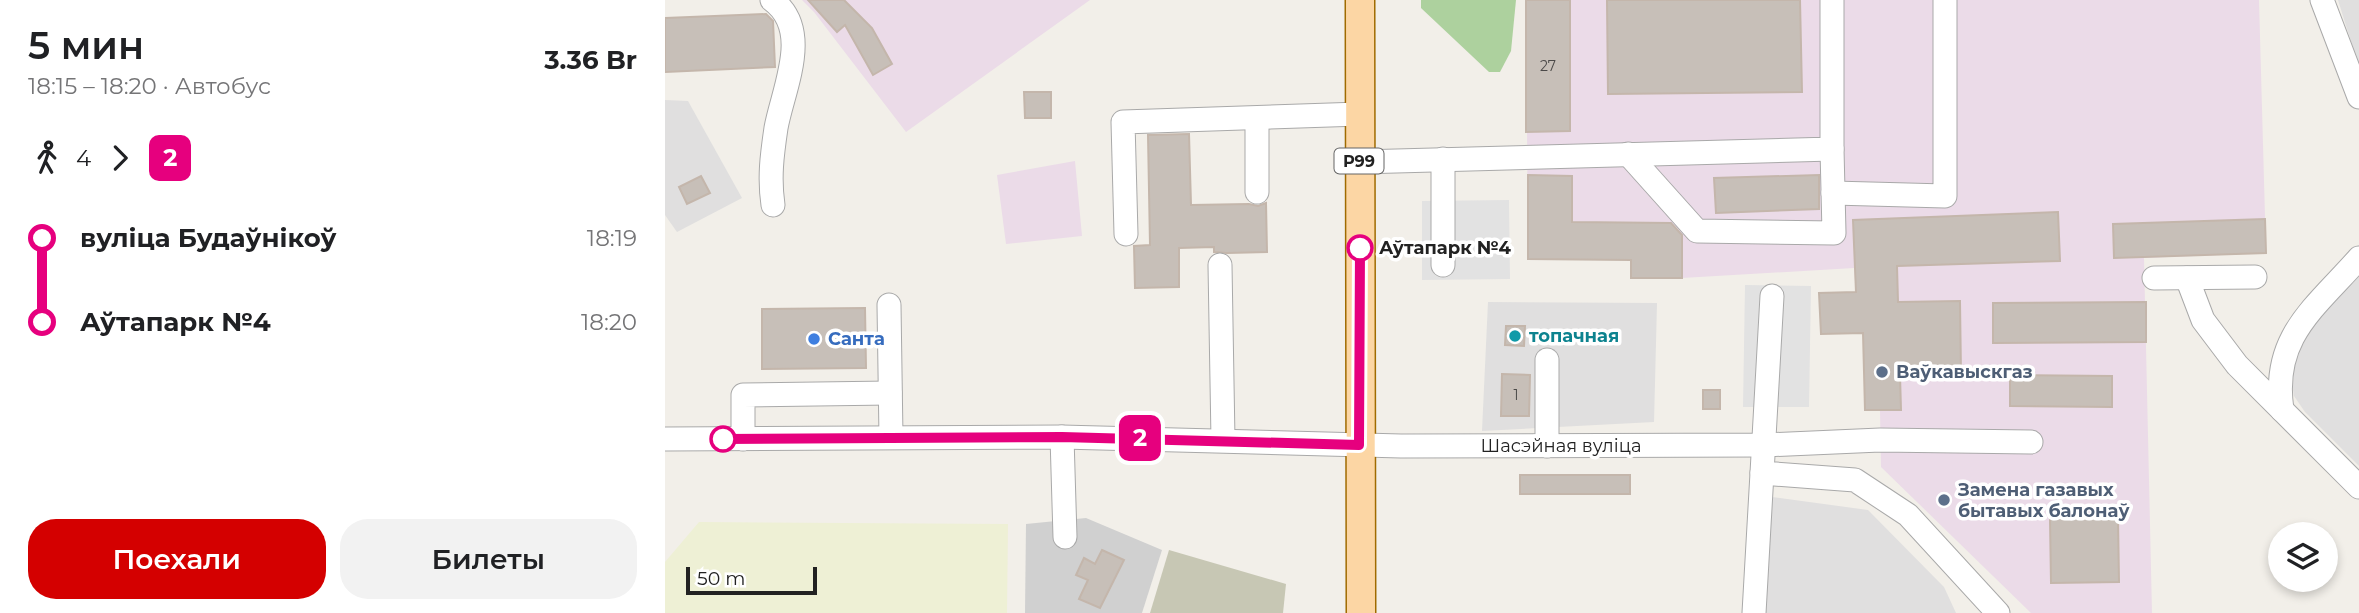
<!DOCTYPE html>
<html lang="ru">
<head>
<meta charset="utf-8">
<style>
  body { margin:0; font-family:Montserrat,sans-serif; background:#f2f2f2; color:#202124; height:100vh; display:flex; flex-direction:column; font-size:26px; white-space:nowrap }
  * { box-sizing:border-box; margin:0 }
  p { font-size:23px; color:#757577 }
  .icon { flex:none; width:38px; height:38px; fill:none; stroke:currentColor; stroke-width:2; stroke-linecap:round; stroke-linejoin:round }
  .map { position:relative; flex:1; overflow:hidden }
  .side { display:flex; flex-direction:column; background:#fff; width:665px }
  .side>* { flex:none }
  .badge { padding:0 14px; border-radius:10px; font-size:24px; line-height:46px }
  .tools { position:absolute; left:1603px; top:522px; display:grid; gap:14px }
  .tools a { display:grid; place-items:center; width:70px; height:70px; border-radius:50%; background:#fff; box-shadow:0 4px 10px #0003; font-size:35px }
  .scale { position:absolute; left:21px; bottom:18px; width:131px; box-sizing:border-box; padding-left:7px; border:4px solid #222; border-top:0; font-size:19px; line-height:24px; white-space:nowrap; color:#222; -webkit-text-stroke:5px #fff; paint-order:stroke }
  .map>.badge { position:absolute; translate:-50% -50%; box-shadow:0 0 0 4px #fff }
  .legs { display:flex; align-items:center; gap:10px; height:77px; padding:0 28px; font-size:23px }
  .legs p { margin-inline-start:auto }
  .overview { display:flex; align-items:center; justify-content:space-between; height:119px; padding:0 28px }
  h1 { font-size:38px; font-weight:600; line-height:52px }
  .action { display:flex; gap:14px; margin-top:auto; padding:14px 28px }
  .action a { flex:1; height:80px; border-radius:28px; background:#d40000; color:#fff; font-size:28px; font-weight:600; line-height:80px; text-align:center }
  .action a+a { background:#f2f2f2; color:#202124 }
  ul { padding:0 28px; list-style:none }
  li { display:flex; align-items:center; gap:24px; height:84px; font-size:26px }
  li i { display:grid; place-items:center; width:10px; height:100%; margin:0 9px; background:currentColor }
  li i::after { content:''; width:18px; height:18px; margin:-9px; border:5px solid; border-radius:50%; background:#fff }
  li p { margin-inline-start:auto }
  li:first-child i { background:linear-gradient(#0000 50%,currentColor 0) }
  li:last-child i { background:linear-gradient(currentColor 50%,#0000 0) }
  main { display:flex; flex:1; min-height:0 }
  .map>svg:first-child { display:block }
  .residential { fill:#e0dfdf }
  .industrial { fill:#ebdbe8 }
  .religious { fill:#d0d0d0 }
  .construction { fill:#c7c7b4 }
  .farmland { fill:#eef0d5 }
  .forest { fill:#add19e }
  .parking { fill:#e2e2e2 }
  .building { fill:#c7bfb8; stroke:#c4b6ab; stroke-width:2 }
  .lines { fill:none; stroke-linecap:round; stroke-linejoin:round }
  .minor-casing { stroke:#a9a9a9; stroke-width:25 }
  .major-casing { stroke:#a06b00; stroke-width:31 }
  .minor { stroke:#fff; stroke-width:23 }
  .major { stroke:#fcd6a4; stroke-width:28 }
  .line-1-casing { stroke:#fff; stroke-width:16 }
  .line-1 { stroke:#e6007e; stroke-width:10 }
  .stop-1-dot { fill:#fff; stroke:#e6007e; stroke-width:3.5 }
  .culture-dot { fill:#0f9aa8; stroke:#fff; stroke-width:2.5 }
  .shop-dot { fill:#3f7fe0; stroke:#fff; stroke-width:2.5 }
  .service-dot { fill:#5c6f8a; stroke:#fff; stroke-width:2.5 }
  .labels { text-anchor:middle; stroke-width:7; stroke-linejoin:round; paint-order:stroke }
  .number-label { font-size:14px; fill:#4b4948 }
  .shield { fill:#fff; stroke:#646464; stroke-width:2 }
  .shield-label { font-size:16px; font-weight:bold; fill:#222 }
  .stop-label { font-size:18px; font-weight:bold; fill:#222; stroke:#fff; text-anchor:start }
  .culture-label { font-size:18px; font-weight:bold; fill:#0d838f; stroke:#fff; text-anchor:start }
  .shop-label { font-size:18px; font-weight:bold; fill:#366cbe; stroke:#fff; text-anchor:start }
  .service-label { font-size:18px; font-weight:bold; fill:#4e5e75; stroke:#fff; text-anchor:start }
  .street-label { font-size:18px; fill:#222; stroke:#fff }
</style>
</head>
<body>
<main>
<section class="side">
<div class="overview"><div><h1>5 мин</h1><p>18:15 – 18:20 · Автобус</p></div><b>3.36 Br</b></div>
<div class="legs"><svg class="icon" aria-label="walk" viewBox="0 0 24 24"><circle cx="13" cy="4" r="2"/><path d="M13 8l-2 6 4 7M11 14l-3 7M7 12l3-4h3l4 4"/></svg>4<svg class="icon" aria-label="forward" viewBox="0 0 24 24"><path d="M9 5l7 7-7 7"/></svg><b class="badge" style="background:#e6007e;color:#fff">2</b></div>
<ul>
<li><i style="color:#e6007e"></i><b>вуліца Будаўнікоў</b><p>18:19</p></li>
<li><i style="color:#e6007e"></i><b>Аўтапарк №4</b><p>18:20</p></li>
</ul>
<div class="action"><a>Поехали</a><a>Билеты</a></div>
</section>
<div class="map">
<svg width="1694" height="613" viewBox="0 0 1694 613">
  <rect width="100%" height="100%" fill="#f2efe9"/>
  <!-- residential -->
  <g class="residential">
    <polygon points="1673,0 1694,0 1694,67"/>
    <polygon points="0,100 23,101 77,198 12,232 0,215"/>
    <polygon points="1694,269 1694,466 1640,412 1629,396 1624,365 1631,343"/>
    <polygon points="823,302 992,303 989,422 817,431"/>
    <polygon points="1107,497 1203,510 1279,587 1291,613 1098,613"/>
  </g>
  <!-- industrial -->
  <g class="industrial">
    <polygon points="137,0 425,0 241,132 149,12"/>
    <polygon points="861,0 1594,0 1601,253 1479,258 1487,613 1366,613 1216,467 1215,410 1191,292 1189,268 1017,278 966,278 965,260 863,259"/>
    <polygon points="410,161 417,236 341,244 332,175"/>
  </g>
  <!-- religious -->
  <polygon class="religious" points="421,518 497,550 477,613 360,613 361,524"/>
  <!-- construction -->
  <polygon class="construction" points="504,550 621,584 618,613 485,613"/>
  <!-- farmland -->
  <polygon class="farmland" points="34,522 343,524 342,613 0,613 0,562"/>
  <!-- forest -->
  <polygon class="forest" points="756,0 851,0 846,51 835,72 824,72 756,8"/>
  <!-- parking -->
  <g class="parking">
    <polygon points="844,200 845,279 757,280 757,201"/>
    <polygon points="1080,285 1146,286 1144,407 1078,407"/>
  </g>
  <!-- building -->
  <g class="building">
    <polygon points="143,0 179,0 207,28 227,64 208,75 180,25 172,32"/>
    <polygon points="861,0 905,0 905,131 861,132"/>
    <polygon points="942,0 1135,0 1137,92 943,94"/>
    <polygon points="101,14 108,21 110,67 0,72 0,18"/>
    <polygon points="359,92 386,92 386,118 360,118"/>
    <polygon points="524,134 526,205 584,204 593,206 601,203 602,252 562,253 549,252 549,247 514,248 514,287 470,288 469,246 485,245 483,135"/>
    <polygon points="863,175 907,176 907,222 1006,223 1017,235 1017,278 966,278 966,260 863,259"/>
    <polygon points="1154,175 1154,209 1051,213 1049,178"/>
    <polygon points="36,176 45,193 22,204 14,187"/>
    <polygon points="1393,212 1395,261 1232,266 1233,302 1295,301 1296,374 1235,375 1236,410 1200,410 1198,333 1156,334 1154,293 1191,292 1188,220"/>
    <polygon points="1600,219 1601,253 1449,258 1448,224"/>
    <polygon points="1481,302 1481,342 1328,343 1328,303"/>
    <polygon points="200,308 201,368 97,369 97,309"/>
    <polygon points="841,326 860,326 859,346 840,345"/>
    <polygon points="837,374 865,375 864,416 836,416"/>
    <polygon points="1345,375 1447,376 1447,407 1345,406"/>
    <rect x="1038" y="390" width="17" height="19"/>
    <rect x="855" y="475" width="110" height="19"/>
    <polygon points="1453,518 1454,582 1386,583 1385,519"/>
    <polygon points="437,550 459,560 435,608 414,599 423,580 411,575 419,558 430,564"/>
  </g>
  <g class="lines">
    <defs>
      <g id="minor">
        <path d="M107,0C148,30 118,89 111,128C107,155 104,178 108,205"/>
        <polyline points="1657,0 1694,97"/>
        <polyline points="592,119 592,192"/>
        <polyline points="963,154 1032,231 1169,233 1167,149"/>
        <polyline points="778,159 778,265"/>
        <polyline points="694,162 1167,149 1167,0"/>
        <polyline points="1168,193 1280,196 1280,0"/>
        <polyline points="461,234 458,122 695,114"/>
        <polyline points="555,265 558,440"/>
        <polyline points="1489,278 1590,277"/>
        <polyline points="1522,278 1538,320 1572,365 1694,487"/>
        <polyline points="1107,296 1097,473 1190,480 1243,515 1333,613"/>
        <polyline points="224,305 226,437"/>
        <path d="M1617,410C1606,337 1650,308 1694,258"/>
        <polyline points="397,437 400,537"/>
        <polyline points="0,439 397,437 736,446 1099,445 1215,440 1366,442"/>
        <polyline points="78,439 78,395 225,393"/>
        <polyline points="882,446 882,360"/>
        <polyline points="1089,613 1097,473"/>
      </g>
      <polyline id="major" points="695,0 696,613"/>
    </defs>
    <!-- minor casing -->
    <use href="#minor" class="minor-casing"/>
    <!-- major casing -->
    <use href="#major" class="major-casing"/>
    <!-- minor -->
    <use href="#minor" class="minor"/>
    <!-- major -->
    <use href="#major" class="major"/>
  </g>
  <g class="lines">
    <defs>
      <polyline id="line-1" points="58,439 397,437 694,445 695,248"/>
    </defs>
    <!-- line-1 casing -->
    <use href="#line-1" class="line-1-casing"/>
    <!-- line-1 -->
    <use href="#line-1" class="line-1"/>
  </g>
  <!-- markers -->
  <g class="stop-1-dot">
    <circle cx="695" cy="248" r="12"/>
    <circle cx="58" cy="439" r="12"/>
  </g>
  <circle class="culture-dot" cx="850" cy="336" r="7"/>
  <circle class="shop-dot" cx="149" cy="339" r="7"/>
  <g class="service-dot">
    <circle cx="1217" cy="372" r="7"/>
    <circle cx="1279" cy="500" r="7"/>
  </g>
  <g class="labels">
    <!-- number labels -->
    <g class="number-label">
      <text x="883" y="71">27</text>
      <text x="851" y="400">1</text>
    </g>
    <!-- shield labels -->
    <rect class="shield" x="669.5" y="148.5" width="49" height="25" rx="5"/>
    <g class="shield-label">
      <text x="694" y="167">Р99</text>
    </g>
    <!-- stop labels -->
    <g class="stop-label">
      <text x="714" y="254">Аўтапарк №4</text>
    </g>
    <!-- culture labels -->
    <g class="culture-label">
      <text x="864" y="342">топачная</text>
    </g>
    <!-- shop labels -->
    <g class="shop-label">
      <text x="163" y="345">Санта</text>
    </g>
    <!-- service labels -->
    <g class="service-label">
      <text x="1231" y="378">Ваўкавыскгаз</text>
      <text x="1293" y="496">Замена газавых<tspan x="1293" dy="21">бытавых балонаў</tspan></text>
    </g>
    <!-- street labels -->
    <g class="street-label">
      <text x="896" y="452">Шасэйная вуліца</text>
    </g>
  </g>
</svg>
<div class="tools">
<a><svg class="icon" aria-label="layers" viewBox="0 0 24 24"><path d="M12 4l9 5-9 5-9-5zM3 14l9 5 9-5"/></svg></a>
</div>
<div class="scale">50 m</div>
<b class="badge" style="left:475px;top:438px;background:#e6007e;color:#fff">2</b>
</div>
</main>
</body>
</html>
